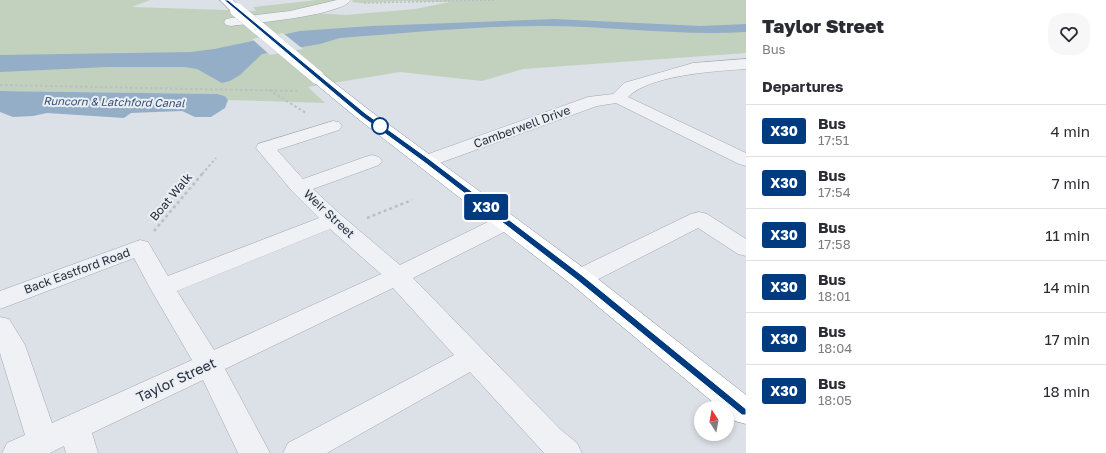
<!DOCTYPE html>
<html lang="en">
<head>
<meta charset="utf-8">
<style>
  body { margin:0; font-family:"Golos Text",sans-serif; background:#f7f7f7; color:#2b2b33; height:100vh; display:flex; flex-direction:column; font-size:15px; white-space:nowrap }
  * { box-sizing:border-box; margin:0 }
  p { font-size:13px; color:#7c7c81 }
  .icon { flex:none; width:22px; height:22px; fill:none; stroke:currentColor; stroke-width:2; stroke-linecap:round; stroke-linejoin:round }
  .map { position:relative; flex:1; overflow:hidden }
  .side { display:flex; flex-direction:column; background:#fff; width:360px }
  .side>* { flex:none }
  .badge { padding:0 8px; border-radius:3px; font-size:14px; line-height:26px }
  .needle { width:26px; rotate:349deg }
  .fabs { position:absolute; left:694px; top:401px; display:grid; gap:8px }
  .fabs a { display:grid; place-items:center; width:40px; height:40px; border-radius:50%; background:#fff; box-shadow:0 2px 6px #0003; font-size:20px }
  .map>.badge { position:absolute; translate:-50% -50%; box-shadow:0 0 0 2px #fff }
  h2 { padding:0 16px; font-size:15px; line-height:36px }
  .round { display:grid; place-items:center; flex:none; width:42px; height:42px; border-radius:16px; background:#f7f7f7 }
  .head { display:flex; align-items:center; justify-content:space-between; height:68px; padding:0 16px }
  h1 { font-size:19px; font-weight:800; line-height:30px }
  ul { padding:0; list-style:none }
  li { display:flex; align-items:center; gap:12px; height:52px; padding:0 16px; border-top:1px solid #e1e1e2 }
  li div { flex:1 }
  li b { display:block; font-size:15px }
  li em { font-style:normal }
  li .badge { min-width:44px; font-weight:700; text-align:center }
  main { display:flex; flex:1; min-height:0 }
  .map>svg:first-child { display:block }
  .green { fill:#c2d1bd }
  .water { fill:#95aec8 }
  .pier { fill:#dce0e7 }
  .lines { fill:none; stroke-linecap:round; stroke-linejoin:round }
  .minor-casing { stroke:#a1a7b1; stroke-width:1 }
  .highway-casing { stroke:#838d9e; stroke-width:1 }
  .path-far2 { stroke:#babec5; stroke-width:1.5; stroke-dasharray:2 2; stroke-linecap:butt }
  .path-far1 { stroke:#babec5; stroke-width:2; stroke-dasharray:2.5 2.5; stroke-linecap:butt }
  .path { stroke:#babec5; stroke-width:2.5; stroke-dasharray:3 3; stroke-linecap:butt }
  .minor { fill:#eff1f5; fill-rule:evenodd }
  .highway { fill:#fff; fill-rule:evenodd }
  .highway-bridge-casing { stroke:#838d9e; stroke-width:14; stroke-linecap:butt }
  .highway-bridge { stroke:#fff; stroke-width:14 }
  .line { fill:#003b80; stroke:#fff }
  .stop-dot { fill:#fff; stroke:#003b80; stroke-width:2 }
  .labels { text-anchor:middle; stroke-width:4; stroke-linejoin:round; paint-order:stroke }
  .far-water-label { font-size:11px; font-style:italic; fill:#2f4c72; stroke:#ebeff4 }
  .street-label { font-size:12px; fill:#252e3d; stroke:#ebeff4 }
  .near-street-label { font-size:14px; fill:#252e3d; stroke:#ebeff4 }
</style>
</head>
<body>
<main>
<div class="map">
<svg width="746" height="453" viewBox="0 0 746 453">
  <rect width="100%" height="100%" fill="#dce0e7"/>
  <!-- green -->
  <polygon class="green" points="0,0 150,0 132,7 256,11 253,7 317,0 342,0 313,13 346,15 415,9 450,2 403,1 361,3 352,2 353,0 746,0 746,53 523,69 482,81 400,72 308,87 325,103 228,100 225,96 217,94 0,91"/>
  <!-- water -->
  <g class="water">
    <path d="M554,19L701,26L746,24V32C678,36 610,26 543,26C475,26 407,33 340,38L320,44L262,54L240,75L230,81L222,83L197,69L184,67H108L0,72V55L191,52L214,49L300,31L371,26Z"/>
    <polygon points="0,91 217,94 225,96 228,100 225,108 211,117 195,117 182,111 156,112 131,113 124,118 47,113 33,116 13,117 0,112"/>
  </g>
  <!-- pier -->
  <polygon class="pier" points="283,33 303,49 270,55 252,39"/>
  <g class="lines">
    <defs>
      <g id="minor">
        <path d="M337,0H351C340,16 253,23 231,26L226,25L224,22L226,19L231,18L290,11Z"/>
        <path d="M746,59V69C716,71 649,75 628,97L746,153V166L739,164L616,103L597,106L434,165L427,167L420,165L417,161L420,157L588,97L613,94L624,83L693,63Z"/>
        <path d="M333,121L339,122L342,126L339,130L277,150L303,179L365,157L372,155L379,157L382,161L379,165L313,189L341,215L400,265L498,217L506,215L514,217L517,222L514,227L413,278L560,429L577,443L582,453H544L470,372L327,453H283L288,443L454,355L393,288L225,369L270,453H238L203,380L92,433L98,453H66L64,446L50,453H2L7,443L25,435L0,353V317L9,319L25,345L52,423L192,360L150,288L134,258L0,309V291L140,240L148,242L168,276L319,218L292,191L256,148L258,144ZM330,229L381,274L214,350L177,291Z"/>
        <polygon points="699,212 707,214 746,239 746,256 738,254 698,228 589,284 580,286 571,284 568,278 571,272 691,214"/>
      </g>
      <g id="highway">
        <polygon points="220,0 233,0 243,10 241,13 233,13"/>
        <polygon points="317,72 323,74 369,110 589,272 746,395 746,424 735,421 727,414 727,408 720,408 571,284 357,118 311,80 309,77 311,74"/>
      </g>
    </defs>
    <!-- minor casing -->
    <use href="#minor" class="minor-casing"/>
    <!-- highway casing -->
    <use href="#highway" class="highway-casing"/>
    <!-- path-far2 -->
    <polyline class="path-far2" points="364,3 496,0"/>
    <!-- path-far1 -->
    <g class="path-far1">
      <polyline points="0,85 297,91"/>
      <polyline points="269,90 306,113"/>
      <polyline points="202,174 216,158"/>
    </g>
    <!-- path -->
    <g class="path">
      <polyline points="367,218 412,200"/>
      <polyline points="154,231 203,173"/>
    </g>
    <!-- minor -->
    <use href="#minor" class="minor"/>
    <!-- highway -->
    <use href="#highway" class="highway"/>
    <defs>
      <polyline id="highway-bridge" points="237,10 317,77"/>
    </defs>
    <!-- highway-bridge casing -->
    <use href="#highway-bridge" class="highway-bridge-casing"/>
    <!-- highway-bridge -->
    <use href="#highway-bridge" class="highway-bridge"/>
  </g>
  <!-- line -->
  <polygon class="line" points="224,0 228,0 365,113 429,159 583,276 746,409 746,415 742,415 577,280 424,162 361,116"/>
  <!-- markers -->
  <circle class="stop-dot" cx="380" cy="126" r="8"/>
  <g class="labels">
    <!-- far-water labels -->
    <g class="far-water-label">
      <text transform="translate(114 102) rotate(1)" y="4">Runcorn &amp; Latchford Canal</text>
    </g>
    <!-- street labels -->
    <g class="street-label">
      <text transform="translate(522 127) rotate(-20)" y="4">Camberwell Drive</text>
      <text transform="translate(171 197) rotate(-50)" y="4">Boat Walk</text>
      <text transform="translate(329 214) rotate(43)" y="4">Weir Street</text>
      <text transform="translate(77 271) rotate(-20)" y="4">Back Eastford Road</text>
    </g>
    <!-- near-street labels -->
    <g class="near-street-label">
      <text transform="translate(176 380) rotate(-25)" y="5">Taylor Street</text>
    </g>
  </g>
</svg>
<div class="fabs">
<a><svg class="needle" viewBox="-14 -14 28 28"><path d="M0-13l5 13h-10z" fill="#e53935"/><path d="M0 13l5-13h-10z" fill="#7c7c81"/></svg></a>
</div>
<b class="badge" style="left:486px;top:207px;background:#003b80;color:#fff">X30</b>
</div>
<section class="side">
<div class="head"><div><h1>Taylor Street</h1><p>Bus</p></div><a class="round"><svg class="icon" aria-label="heart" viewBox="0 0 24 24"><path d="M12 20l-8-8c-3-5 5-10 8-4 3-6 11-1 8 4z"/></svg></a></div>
<h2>Departures</h2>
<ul>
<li><span class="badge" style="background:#003b80;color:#fff">X30</span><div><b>Bus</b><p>17:51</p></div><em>4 min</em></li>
<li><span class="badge" style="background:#003b80;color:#fff">X30</span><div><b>Bus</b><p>17:54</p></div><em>7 min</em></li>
<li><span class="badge" style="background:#003b80;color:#fff">X30</span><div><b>Bus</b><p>17:58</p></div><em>11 min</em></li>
<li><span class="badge" style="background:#003b80;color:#fff">X30</span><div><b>Bus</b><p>18:01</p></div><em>14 min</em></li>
<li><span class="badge" style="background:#003b80;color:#fff">X30</span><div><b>Bus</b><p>18:04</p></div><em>17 min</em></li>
<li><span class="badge" style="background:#003b80;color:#fff">X30</span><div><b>Bus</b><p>18:05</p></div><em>18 min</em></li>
</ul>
</section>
</main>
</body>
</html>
